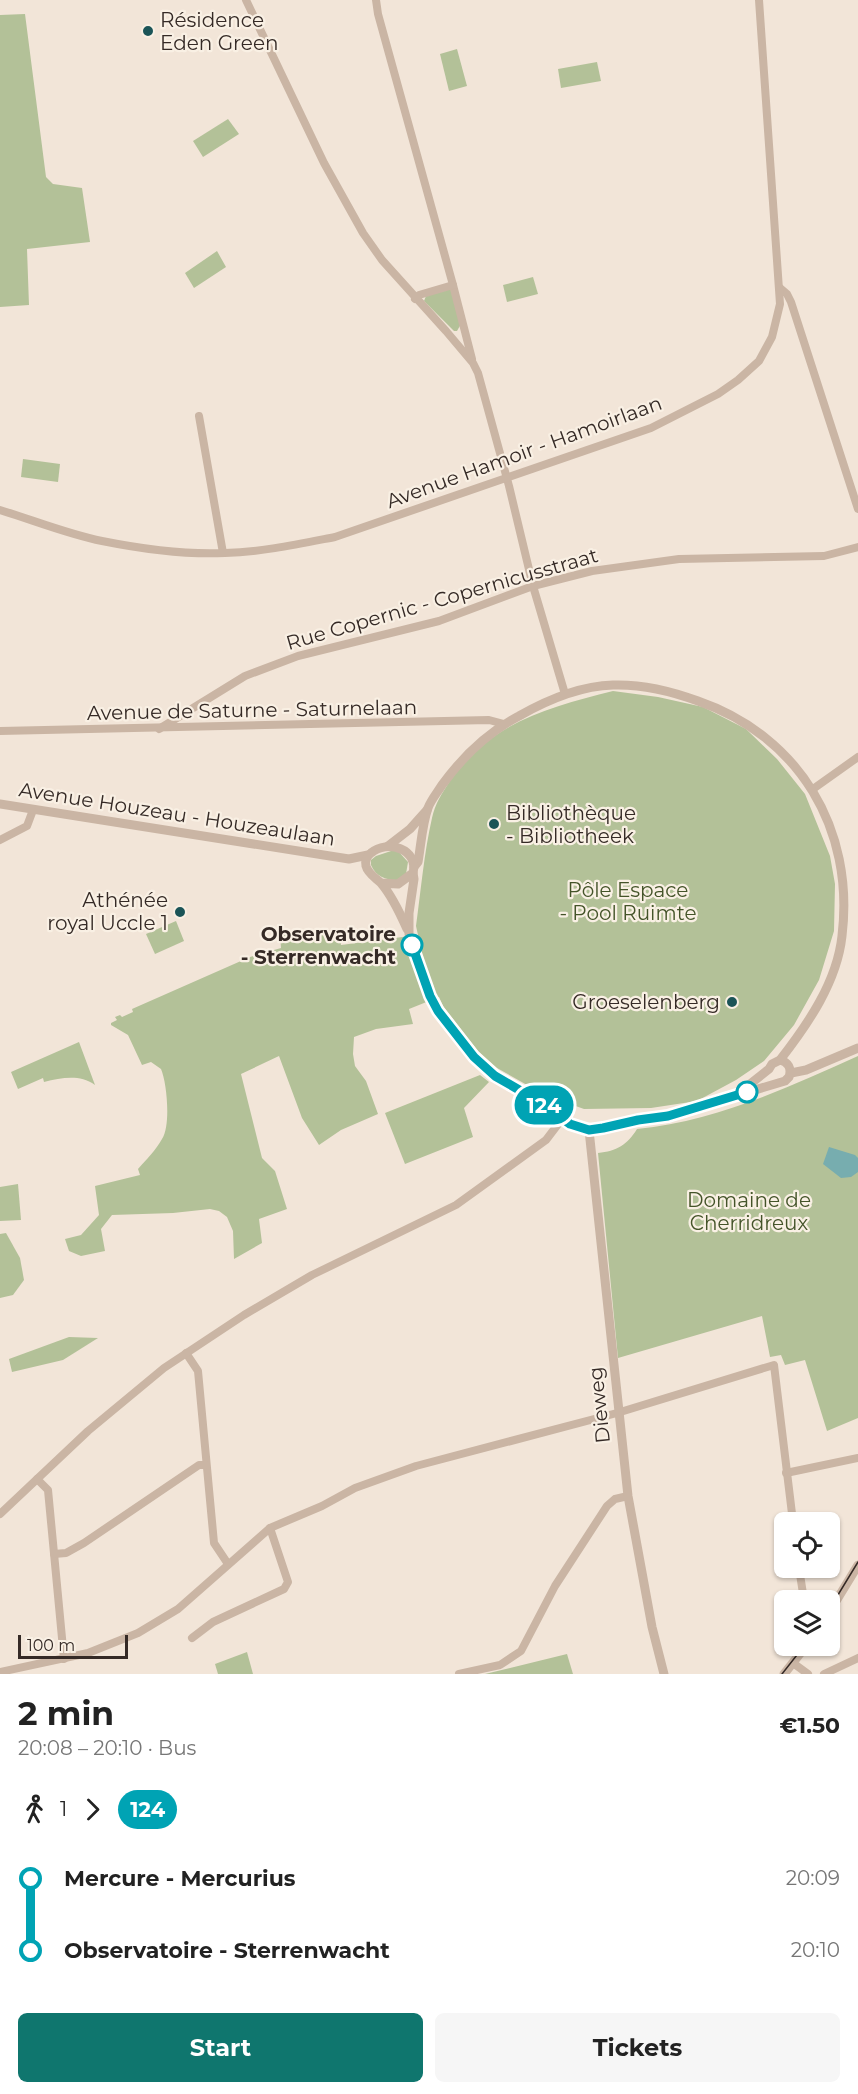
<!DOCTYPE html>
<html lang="en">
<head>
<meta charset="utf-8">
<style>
  body { margin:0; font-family:Montserrat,sans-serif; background:#f6f6f6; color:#222; height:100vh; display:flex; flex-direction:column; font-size:22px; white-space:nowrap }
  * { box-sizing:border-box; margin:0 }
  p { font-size:20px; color:#767676 }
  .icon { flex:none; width:33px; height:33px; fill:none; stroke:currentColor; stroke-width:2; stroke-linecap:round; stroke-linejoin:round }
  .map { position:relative; height:1674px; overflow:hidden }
  .sheet { display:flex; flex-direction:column; background:#fff; flex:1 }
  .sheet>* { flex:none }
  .badge { padding:0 12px; border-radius:20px; font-size:21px; line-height:39px }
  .tools { position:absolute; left:774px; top:1512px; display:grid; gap:12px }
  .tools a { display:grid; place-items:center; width:66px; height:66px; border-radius:9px; background:#fff; box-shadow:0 2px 4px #0004; font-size:30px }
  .scale { position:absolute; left:18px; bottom:15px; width:110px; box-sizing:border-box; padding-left:6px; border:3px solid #352a26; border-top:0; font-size:16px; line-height:21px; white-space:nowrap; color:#352a26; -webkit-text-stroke:4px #f9f0e4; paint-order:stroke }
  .map>.badge { position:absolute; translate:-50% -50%; box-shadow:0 0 0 3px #fff }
  .legs { display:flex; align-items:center; gap:9px; height:66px; padding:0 18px; font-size:20px }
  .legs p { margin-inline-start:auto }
  .overview { display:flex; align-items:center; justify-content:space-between; height:102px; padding:0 18px }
  h1 { font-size:33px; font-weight:700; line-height:45px }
  .cta { display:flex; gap:12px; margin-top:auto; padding:12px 18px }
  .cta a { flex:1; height:69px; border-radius:9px; background:#0f766e; color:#fff; font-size:24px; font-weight:700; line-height:69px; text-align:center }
  .cta a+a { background:#f6f6f6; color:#222 }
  ul { padding:0 18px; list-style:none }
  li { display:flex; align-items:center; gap:21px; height:72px; font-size:22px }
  li i { display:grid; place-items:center; width:9px; height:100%; margin:0 8px; background:currentColor }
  li i::after { content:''; width:15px; height:15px; margin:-8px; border:4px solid; border-radius:50%; background:#fff }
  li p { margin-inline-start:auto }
  li:first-child i { background:linear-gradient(#0000 50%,currentColor 0) }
  li:last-child i { background:linear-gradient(currentColor 50%,#0000 0) }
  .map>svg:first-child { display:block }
  .green { fill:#b3c198 }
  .water { fill:#77adaf }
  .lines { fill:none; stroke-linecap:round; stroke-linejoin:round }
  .minor { stroke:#cab5a4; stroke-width:8 }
  .tertiary { stroke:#cab5a4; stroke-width:9 }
  .tram { stroke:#352a26; stroke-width:1.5 }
  .line-1-casing { stroke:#fff; stroke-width:14 }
  .line-1 { stroke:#00a3b4; stroke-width:9 }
  .poi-dot { fill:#1b5457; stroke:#f9f0e4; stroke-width:2 }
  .stop-1-dot { fill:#fff; stroke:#00a3b4; stroke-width:3 }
  .labels { text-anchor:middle; stroke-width:4.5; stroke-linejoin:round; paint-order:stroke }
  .poi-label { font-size:20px; fill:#352a26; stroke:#f9f0e4; text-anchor:start }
  .street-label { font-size:20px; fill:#352a26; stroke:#f9f0e4 }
  .park-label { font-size:20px; fill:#445429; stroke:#f9f0e4 }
  .stop-label { font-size:20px; font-weight:bold; fill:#352a26; stroke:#f9f0e4; text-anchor:end }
</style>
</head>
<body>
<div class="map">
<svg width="858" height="1674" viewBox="0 0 858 1674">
  <rect width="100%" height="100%" fill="#f2e5d8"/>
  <!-- green -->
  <g class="green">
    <polygon points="25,14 46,177 53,184 82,188 90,242 27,249 29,305 0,307 0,15"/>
    <polygon points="457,49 467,86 449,91 440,54"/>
    <polygon points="597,62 601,81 561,88 558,69"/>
    <polygon points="228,119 239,134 203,157 193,141"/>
    <polygon points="217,251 226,267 194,288 185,273"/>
    <polygon points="533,277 538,294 507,302 503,285"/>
    <polygon points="448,289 451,290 461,324 457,331 454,331 424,301 426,296"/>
    <polygon points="23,459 60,464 58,482 21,477"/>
    <path d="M613,691L658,697L703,707L746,729L777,759L805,794L830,856L835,884L834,931L819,980L794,1025L764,1061L736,1080L697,1101L651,1108L584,1109L556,1099L527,1085L497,1068L478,1051L443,1006L439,997L409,1009L413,1024L376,1029L354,1037L353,1054L355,1066L366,1081L378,1114L341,1130L319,1145L302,1118L279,1056L241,1074L262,1158L275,1171L287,1209L259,1219L262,1243L234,1259L233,1231L227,1217L219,1211L210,1209L173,1213L112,1215L101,1229L105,1251L81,1256L69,1251L65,1239L81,1235L99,1215L95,1186L140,1175L138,1169C146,1160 156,1150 162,1139C171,1126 167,1083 161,1069L151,1062L142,1065L128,1035L111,1025V1023L117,1020L115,1017L120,1015L122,1017L133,1012L132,1009L250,957L281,948L280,934L340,936L341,945L418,935L416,926C421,890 424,853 432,818C435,804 442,793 450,781C489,723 549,707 613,691Z"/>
    <path d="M391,851H398L408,862L406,874L397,881C385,879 376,877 371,865V860L376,856Z"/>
    <polygon points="176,921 184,941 155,954 146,934"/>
    <path d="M79,1042L95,1085C79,1074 62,1078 44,1082L43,1078L18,1089L11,1072Z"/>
    <path d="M858,1056V1418L827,1431L805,1360L785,1365L781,1355L770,1357L762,1316L618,1358L598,1153C617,1151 627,1145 637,1129C716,1121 787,1088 858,1056Z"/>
    <polygon points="480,1075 489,1082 464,1108 473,1137 405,1164 385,1113"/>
    <polygon points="18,1184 21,1220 0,1221 0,1187"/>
    <polygon points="6,1233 20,1258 24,1280 13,1295 0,1298 0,1234"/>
    <polygon points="69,1337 98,1338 63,1360 12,1372 9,1359"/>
    <polygon points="247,1652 253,1674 218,1674 215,1664"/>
    <polygon points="567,1654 573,1674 485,1674"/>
  </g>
  <!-- water -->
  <polygon class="water" points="829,1147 855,1155 858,1158 858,1172 851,1177 841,1178 823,1164"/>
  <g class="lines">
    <!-- minor -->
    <g class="minor">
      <polyline points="246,0 324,163 363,233 382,260 446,331 473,363 478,373 509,486 533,586 565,694"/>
      <polyline points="376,0 378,14 453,285 472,359"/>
      <polyline points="780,288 787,294 791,302 858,509"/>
      <polyline points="415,299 419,295 453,285"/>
      <polyline points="199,416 223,553"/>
      <path d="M0,510C33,520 67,534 102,541C142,549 184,555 225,553C262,552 299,544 335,537L651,428L718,394L738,380L759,361L772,337L780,304L759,0"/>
      <polyline points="159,729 245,676 298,656 439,621 533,586 592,571 679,559 824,556 858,547"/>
      <polyline points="0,731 489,720 504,724"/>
      <polyline points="813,789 858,757"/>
      <polyline points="0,840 27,826 33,810"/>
      <polyline points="186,1353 198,1371 214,1543 228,1564"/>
      <polyline points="786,1473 858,1458"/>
      <polyline points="37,1479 48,1490 64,1659"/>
      <polyline points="0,1514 88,1431 164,1368 244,1315 312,1275 456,1205 546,1140 562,1119"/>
      <polyline points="54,1554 66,1553 84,1543 199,1465 206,1465"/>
      <polyline points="799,1568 804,1600"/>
      <polyline points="192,1638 213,1622 284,1589 288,1582 270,1528"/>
      <polyline points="793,1663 808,1674"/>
      <polyline points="0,1672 88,1653 138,1633 178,1609 270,1528 322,1506 355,1488 416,1466 617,1413 774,1365 793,1522"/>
      <polyline points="459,1674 500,1665 521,1651 555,1586 607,1506 615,1499 628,1496"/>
      <polyline points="824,1674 858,1658"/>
    </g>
    <!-- tertiary -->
    <g class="tertiary">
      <polyline points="0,804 349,859 368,855"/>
      <polyline points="388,846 410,829 427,810"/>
      <path d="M414,867L418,862C421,845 422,825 428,808C431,800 437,793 442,785C463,756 487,733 519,716C547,700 580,686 613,685C642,684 671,691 698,701C799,736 855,829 842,936C837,982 808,1024 780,1060L772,1064L769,1069L735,1096"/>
      <path d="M413,873L414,879L409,913V934L422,975L438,1011L474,1057L491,1073L540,1102L570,1124L589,1130L603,1128L638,1120L668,1116L785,1081L789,1077C792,1068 788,1062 780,1060"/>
      <path d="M381,883L398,884L413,873C419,849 387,839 371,853C367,856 365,861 366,866C368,874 376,878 381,883C392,896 400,913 407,929"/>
      <polyline points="791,1073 806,1070 858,1048"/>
      <polyline points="589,1130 628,1496 652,1627 664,1674"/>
      <polyline points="830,1611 858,1565"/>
      <polyline points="784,1674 806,1646"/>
    </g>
    <!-- tram -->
    <g class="tram">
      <polyline points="830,1608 858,1562"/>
      <polyline points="782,1674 804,1646"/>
    </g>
  </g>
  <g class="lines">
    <defs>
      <polyline id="line-1" points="412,945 430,996 438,1011 474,1057 495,1076 540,1102 570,1124 589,1130 603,1128 638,1120 668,1116 747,1092"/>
    </defs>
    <!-- line-1 casing -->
    <use href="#line-1" class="line-1-casing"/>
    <!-- line-1 -->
    <use href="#line-1" class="line-1"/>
  </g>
  <!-- markers -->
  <g class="poi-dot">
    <circle cx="148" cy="31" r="6"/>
    <circle cx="494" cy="824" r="6"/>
    <circle cx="180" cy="912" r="6"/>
    <circle cx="732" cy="1002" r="6"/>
  </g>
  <g class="stop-1-dot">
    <circle cx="412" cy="945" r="10"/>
    <circle cx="747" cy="1092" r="10"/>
  </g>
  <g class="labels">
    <!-- poi labels -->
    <g class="poi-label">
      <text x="160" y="27">Résidence<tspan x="160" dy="23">Eden Green</tspan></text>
      <text x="506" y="820">Bibliothèque<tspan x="506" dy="23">- Bibliotheek</tspan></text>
      <text x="168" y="907" text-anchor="end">Athénée<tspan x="168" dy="23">royal Uccle 1</tspan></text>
      <text x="720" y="1009" text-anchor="end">Groeselenberg</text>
    </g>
    <!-- street labels -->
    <g class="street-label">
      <text transform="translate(524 452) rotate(-20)" y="7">Avenue Hamoir - Hamoirlaan</text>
      <text transform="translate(442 599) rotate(-16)" y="7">Rue Copernic - Copernicusstraat</text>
      <text transform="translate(252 710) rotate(-1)" y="7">Avenue de Saturne - Saturnelaan</text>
      <text transform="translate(177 814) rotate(9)" y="7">Avenue Houzeau - Houzeaulaan</text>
      <text transform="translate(599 1405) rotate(-96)" y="7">Dieweg</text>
    </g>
    <!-- park labels -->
    <g class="park-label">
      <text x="628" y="897">Pôle Espace<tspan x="628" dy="23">- Pool Ruimte</tspan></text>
      <text x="749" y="1207">Domaine de<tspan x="749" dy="23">Cherridreux</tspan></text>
    </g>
    <!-- stop labels -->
    <g class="stop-label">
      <text x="396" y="941">Observatoire<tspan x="396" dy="23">- Sterrenwacht</tspan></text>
    </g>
  </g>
</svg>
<div class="tools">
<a><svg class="icon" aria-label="locate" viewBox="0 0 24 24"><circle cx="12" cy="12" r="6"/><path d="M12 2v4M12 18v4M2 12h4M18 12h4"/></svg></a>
<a><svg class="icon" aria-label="layers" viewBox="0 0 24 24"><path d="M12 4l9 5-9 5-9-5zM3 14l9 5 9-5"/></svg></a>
</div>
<div class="scale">100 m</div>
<b class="badge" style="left:544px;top:1105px;background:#00a3b4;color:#fff">124</b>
</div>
<section class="sheet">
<div class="overview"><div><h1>2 min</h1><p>20:08 – 20:10 · Bus</p></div><b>€1.50</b></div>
<div class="legs"><svg class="icon" aria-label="walk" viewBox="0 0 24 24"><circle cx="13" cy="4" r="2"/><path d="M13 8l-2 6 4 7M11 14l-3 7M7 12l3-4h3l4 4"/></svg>1<svg class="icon" aria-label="forward" viewBox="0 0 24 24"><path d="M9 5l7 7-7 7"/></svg><b class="badge" style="background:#00a3b4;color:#fff">124</b></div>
<ul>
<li><i style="color:#00a3b4"></i><b>Mercure - Mercurius</b><p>20:09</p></li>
<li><i style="color:#00a3b4"></i><b>Observatoire - Sterrenwacht</b><p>20:10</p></li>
</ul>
<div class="cta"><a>Start</a><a>Tickets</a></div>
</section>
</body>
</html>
